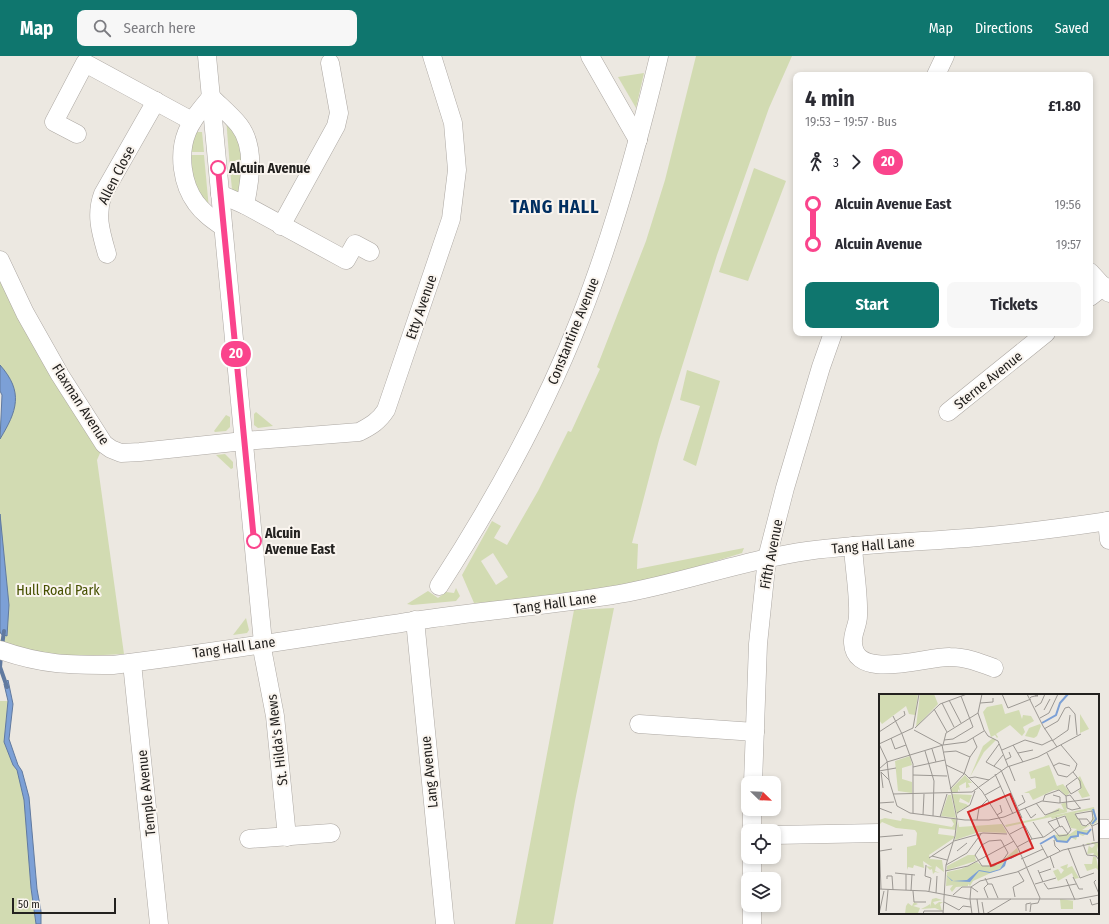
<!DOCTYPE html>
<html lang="en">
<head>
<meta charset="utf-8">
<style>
  body { margin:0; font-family:"Fira Sans Condensed",sans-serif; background:#f7f7f7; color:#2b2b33; height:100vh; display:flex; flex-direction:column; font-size:15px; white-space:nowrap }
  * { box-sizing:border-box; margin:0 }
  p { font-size:13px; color:#7c7c81 }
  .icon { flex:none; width:22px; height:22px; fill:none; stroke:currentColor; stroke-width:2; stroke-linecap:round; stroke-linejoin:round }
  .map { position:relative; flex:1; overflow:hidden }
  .sheet { position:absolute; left:793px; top:16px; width:300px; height:264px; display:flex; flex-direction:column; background:#fff; border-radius:8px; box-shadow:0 2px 6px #0003 }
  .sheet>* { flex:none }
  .badge { padding:0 8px; border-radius:13px; font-size:14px; line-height:26px }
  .needle { width:26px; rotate:113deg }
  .buttons { position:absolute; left:741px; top:720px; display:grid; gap:8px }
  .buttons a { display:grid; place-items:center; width:40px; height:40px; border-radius:8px; background:#fff; box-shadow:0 2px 6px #0003; font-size:20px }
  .scale { position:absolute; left:12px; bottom:10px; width:104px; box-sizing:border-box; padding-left:4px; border:2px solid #23211f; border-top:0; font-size:11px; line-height:14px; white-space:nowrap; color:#23211f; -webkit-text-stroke:3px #faf5ef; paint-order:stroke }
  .map>.badge { position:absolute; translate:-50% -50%; box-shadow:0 0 0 2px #fff }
  .legs { display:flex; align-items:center; gap:6px; height:44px; padding:0 12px; font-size:13px }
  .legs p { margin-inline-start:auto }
  .overview { display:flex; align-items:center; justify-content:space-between; height:68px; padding:0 12px }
  h1 { font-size:22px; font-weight:700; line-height:30px }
  .button { display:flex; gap:8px; margin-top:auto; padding:8px 12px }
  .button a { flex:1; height:46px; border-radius:8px; background:#0f766e; color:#fff; font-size:16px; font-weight:700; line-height:46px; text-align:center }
  .button a+a { background:#f7f7f7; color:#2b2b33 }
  ul { padding:0 12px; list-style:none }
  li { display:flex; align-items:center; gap:14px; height:40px; font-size:15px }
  li i { display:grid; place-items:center; width:6px; height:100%; margin:0 5px; background:currentColor }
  li i::after { content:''; width:10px; height:10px; margin:-5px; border:3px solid; border-radius:50%; background:#fff }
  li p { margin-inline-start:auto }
  li:first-child i { background:linear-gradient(#0000 50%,currentColor 0) }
  li:last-child i { background:linear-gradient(currentColor 50%,#0000 0) }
  header { display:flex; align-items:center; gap:24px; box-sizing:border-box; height:56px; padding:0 20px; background:#0f766e; color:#fff }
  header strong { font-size:19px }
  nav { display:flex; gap:22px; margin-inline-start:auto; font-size:14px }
  .search { width:280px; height:36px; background:#f7f7f7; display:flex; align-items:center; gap:10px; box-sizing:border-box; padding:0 14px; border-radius:8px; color:#7c7c81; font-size:15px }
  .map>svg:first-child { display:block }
  .green { fill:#d2dbb2; fill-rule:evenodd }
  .water { fill:#7ca0d6; stroke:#617a9f }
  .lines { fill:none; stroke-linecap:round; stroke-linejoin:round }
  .stream { stroke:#617a9f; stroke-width:4 }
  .minor-casing { stroke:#ada8a3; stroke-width:19 }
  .minor { stroke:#fff; stroke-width:18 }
  .line-1-casing { stroke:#fff; stroke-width:9 }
  .line-1 { stroke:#fa448c; stroke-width:6 }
  .stop-1-dot { fill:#fff; stroke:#fa448c; stroke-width:2 }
  .labels { text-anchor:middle; stroke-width:4; stroke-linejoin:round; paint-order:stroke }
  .stop-label { font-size:14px; font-weight:bold; fill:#23211f; stroke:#faf5ef; text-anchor:start }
  .street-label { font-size:14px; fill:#23211f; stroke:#faf5ef }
  .park-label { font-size:14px; fill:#465000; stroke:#faf5ef }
  .district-label { font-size:18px; font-weight:bold; letter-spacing:1px; fill:#012f61; stroke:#faf5ef }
  .inset-river { fill:none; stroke:#7ca0d6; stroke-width:2 }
  .inset-road { fill:none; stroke:#9c9893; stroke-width:1 }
  .view { fill:#d62828; fill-opacity:0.15; stroke:#d62828; stroke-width:2 }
  .inset-edge { fill:none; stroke:#23211f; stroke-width:2 }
</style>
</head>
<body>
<header>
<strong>Map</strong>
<div class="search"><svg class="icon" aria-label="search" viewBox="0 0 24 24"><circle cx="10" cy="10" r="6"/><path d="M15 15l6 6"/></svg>Search here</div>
<nav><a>Map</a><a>Directions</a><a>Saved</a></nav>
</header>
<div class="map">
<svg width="1109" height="868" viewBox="0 0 1109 868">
  <rect width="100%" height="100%" fill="#ece8e1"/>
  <!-- green -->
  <g class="green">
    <path d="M696,0H792L769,52L717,199L659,384L632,487L638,488L637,513L744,492L742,497C681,516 620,532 556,541C529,545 501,545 474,547L462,519L492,465L501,470L494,482L507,489L538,435L568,375L571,376L600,313L597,311L646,185L665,124ZM493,497L508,521L496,529L481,505Z"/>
    <polygon points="644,17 636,52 618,21"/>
    <polygon points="226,62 240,82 245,113 230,112"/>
    <polygon points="196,76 202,76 204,96 189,96"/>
    <polygon points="188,99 204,99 209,153 193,128"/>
    <polygon points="754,112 786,125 748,225 719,216"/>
    <polygon points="230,114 245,114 240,136 234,136 232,133"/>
    <path d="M0,204L104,388L97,404L124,598C81,600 41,602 0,585L4,574L0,530V366L10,346L0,321Z"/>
    <polygon points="687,314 720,325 696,410 683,404 700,350 680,344"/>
    <polygon points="256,356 273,370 258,372 254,369 254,358"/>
    <polygon points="226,359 230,361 230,371 226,375 215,376 214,375"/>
    <polygon points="225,398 233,406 233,412 231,413 216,399"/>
    <polygon points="456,532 460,540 456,545 412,549 407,548 428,535 438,542 446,536 454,537"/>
    <polygon points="614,552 575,745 553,868 515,868 574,554"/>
    <polygon points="246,562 249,574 247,577 233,579"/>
    <polygon points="0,645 8,645 4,686 13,709 17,714 24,744 31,832 36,868 0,868"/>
  </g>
  <!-- water -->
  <g class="water">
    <path d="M0,309C24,336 17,355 0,383L2,339L0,335Z"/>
    <polygon points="0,458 9,549 7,580 1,578 0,575"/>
    <polygon points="8,624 13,648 9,683 18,709 22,715 29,741 37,833 41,855 41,868 36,868 31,832 24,744 17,714 13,709 4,686 8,645 4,628"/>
  </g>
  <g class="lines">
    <!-- stream -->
    <g class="stream">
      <polyline points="2,590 4,575"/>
      <polyline points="1,599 0,611 7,631"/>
    </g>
    <defs>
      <g id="minor">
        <polyline points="207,0 263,587"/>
        <polyline points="590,0 638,84"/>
        <polyline points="936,19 945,0"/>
        <polyline points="77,78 54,66 85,7 192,65"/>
        <path d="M220,138L245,149C250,124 256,91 239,69C231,59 220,50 211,41C202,52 192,63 187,76C178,98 182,128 196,147C203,157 213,164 223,171"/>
        <polyline points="245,149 346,204 355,188 370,196"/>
        <polyline points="281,170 336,70 339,57 330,7"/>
        <path d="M107,198C101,177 95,159 103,138L156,45"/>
        <path d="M0,204L25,257L60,319L104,388L111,393L121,397L140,396L244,385L359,376C371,370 379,365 386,354L451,163L457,114L453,67L432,0"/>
        <polyline points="1090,216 1109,237"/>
        <polyline points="1090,241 1104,230"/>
        <polyline points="948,356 1046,277"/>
        <polyline points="1107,465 1109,484"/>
        <path d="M853,490C854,512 859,537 858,560C858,569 852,578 853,587C855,626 927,600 950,601C966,601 981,607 994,612"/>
        <path d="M439,530C494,445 544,355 581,260C614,176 638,88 659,0"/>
        <polyline points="415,564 445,868"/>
        <polyline points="261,587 275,660 287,781"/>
        <path d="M0,594C43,609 69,609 113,609C214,597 314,580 414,565C482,554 551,550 619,538C683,527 743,504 807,495C860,488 914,486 968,482C1015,478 1062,472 1109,465"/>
        <polyline points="132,607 159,868"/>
        <polyline points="639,668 755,676"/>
        <polyline points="753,727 758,588 767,502 785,432 821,311 833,277"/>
        <polyline points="1098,773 1109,773"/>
        <polyline points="752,775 752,753"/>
        <polyline points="774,779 880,777"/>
        <polyline points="249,783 331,777"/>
        <polyline points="752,801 752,823"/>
        <polyline points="752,849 752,868"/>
      </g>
    </defs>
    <!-- minor casing -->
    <use href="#minor" class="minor-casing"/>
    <!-- minor -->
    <use href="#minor" class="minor"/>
  </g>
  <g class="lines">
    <defs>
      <polyline id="line-1" points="218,112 254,485"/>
    </defs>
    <!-- line-1 casing -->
    <use href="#line-1" class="line-1-casing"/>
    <!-- line-1 -->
    <use href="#line-1" class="line-1"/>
  </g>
  <!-- markers -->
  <g class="stop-1-dot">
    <circle cx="218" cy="112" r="7"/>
    <circle cx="254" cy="485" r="7"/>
  </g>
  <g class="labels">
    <!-- stop labels -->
    <g class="stop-label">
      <text x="229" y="117">Alcuin Avenue</text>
      <text x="265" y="482">Alcuin<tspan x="265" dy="16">Avenue East</tspan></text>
    </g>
    <!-- street labels -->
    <g class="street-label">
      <text transform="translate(116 119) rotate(-63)" y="5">Allen Close</text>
      <text transform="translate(421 251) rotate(-71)" y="5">Etty Avenue</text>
      <text transform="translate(573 275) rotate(-68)" y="5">Constantine Avenue</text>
      <text transform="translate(988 324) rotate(-39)" y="5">Sterne Avenue</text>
      <text transform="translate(81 348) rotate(57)" y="5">Flaxman Avenue</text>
      <text transform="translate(873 489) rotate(-5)" y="5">Tang Hall Lane</text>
      <text transform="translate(771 498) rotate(-79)" y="5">Fifth Avenue</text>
      <text transform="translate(555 547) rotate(-8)" y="5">Tang Hall Lane</text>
      <text transform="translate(234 591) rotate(-8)" y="5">Tang Hall Lane</text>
      <text transform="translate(277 684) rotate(-97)" y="5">St. Hilda's Mews</text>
      <text transform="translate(429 716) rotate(-96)" y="5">Lang Avenue</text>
      <text transform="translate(146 737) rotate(-96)" y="5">Temple Avenue</text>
    </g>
    <!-- park labels -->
    <g class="park-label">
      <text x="58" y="539">Hull Road Park</text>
    </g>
    <!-- district labels -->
    <g class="district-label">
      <text x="555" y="157">TANG HALL</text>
    </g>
  </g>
  <!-- overview -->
  <g transform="translate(879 638)">
    <rect width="220" height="220" fill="#ece8e1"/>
    <path d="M0,0H39L36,21L30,20L27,12L3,30L0,26ZM41,0H55L59,10L37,33ZM123,10L126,20L140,16L143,25L144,21L152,22L155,27L144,33L146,38L143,42L131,31L117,40L119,43L118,44L116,41L112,43L104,18L108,13ZM201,20L210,35L201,39ZM161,30L162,32L158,42L155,44L146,42L150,34ZM114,44L117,46L105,58L91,83L104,52ZM31,62L33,71L23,74V85L33,88V99L19,97L16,67ZM170,71L178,92L184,90L191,99L187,102L181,96H175L154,106L150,99H145L157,94L156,84L152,85L150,78ZM86,81L93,89H89L91,93L87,94V88L80,92L81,97L79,95V98L73,99L72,95ZM201,82L206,93L211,102L203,104L199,97L202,95L199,84ZM73,100L93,101L90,109L81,104L80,108L87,110L90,112L81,116L78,121ZM69,101H72L77,124L62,122ZM187,108L188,118L193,117L168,123L215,113L218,128L213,131L211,129L215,122L212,116L196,119L203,132L211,131L203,136H213L204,142L199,140L197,146L191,143L188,148L176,147L174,141L191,140L198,135L192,134L186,121L173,125L172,123L127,133L126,131L164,123L180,114L185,116L182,110ZM6,124L22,127L23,124L73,133L75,130L72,125H77V136L60,134L59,140L75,142V144L50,161L51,165L63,166L65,178L57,172L56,177L61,179L56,178L54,180L53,175L51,176L47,172L53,173L44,167L45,174L35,171L34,174L29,173L28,176V153L37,151L38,139L36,136L17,134L3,128L0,131V140V126ZM79,127L80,133L123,130L128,139L100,138L76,146ZM212,148H220L218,156L220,163L214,161L215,159L208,160L210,151L207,149H211L210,152L213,154L216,151ZM138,154L140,160L128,165L125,173L94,187L91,192L89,190V192L77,193L73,198L71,195L74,191L67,192L68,178L82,175L98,168L103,172L118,171ZM89,161H96L97,167L68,176V172ZM214,163H217L220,177L217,174L208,177L205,170H213ZM189,170L188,174L193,172L200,184L195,185L193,179L179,187L174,177L179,175L182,180L185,176L181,173ZM57,204L63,206L54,208L56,211L60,208H64L61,210L63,217L56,214L42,215L48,212V205V212L51,210V213L53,205ZM181,205L196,207H194V215H182ZM35,208L39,210L34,212L41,214L39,219L26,220L27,212L29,209L33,212Z" fill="#d2dbb2"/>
    <path d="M140,160L132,165H128L126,172L121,176L111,179L100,177L91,188L73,187L67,181L74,187L88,186L100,176L111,178L121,175L127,165Z" fill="#7ca0d6"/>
    <path class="inset-river" d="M163,29L177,21L181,9L189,0M213,130L217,125L214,115M161,150L175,142L178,147L188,148L192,143L199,142V138L208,140L212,135"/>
    <path class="inset-road" d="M103,0L99,19L105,36L109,42L119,47L129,72M123,0L129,14L152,5M148,0L164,32L178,53M151,4L152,3L156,2L158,1L159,2H156M70,6L82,29M63,9L75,33M101,9L114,8V4M156,13L162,9L166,0M55,15L68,38M165,16L171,5M14,22L23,40L34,70V119M161,24L170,19L179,0M34,34L40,0M36,34L61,10L88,0M165,35L179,27L186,14L190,13L196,20L198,41M35,36L63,51M0,38L26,21L25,17M12,44L16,55L27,51M65,46L74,45L94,33L82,2M173,47L189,36L191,21M0,50L8,67L10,86M0,50L34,34M120,50L107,68L122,76M63,51L78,125L76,142L67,171L64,220M64,51L67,39L99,19M134,51L144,68M53,55L57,68M123,56L146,46L163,51L173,46M46,57L55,87L54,122M65,58L77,57L91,63M139,59L154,56M168,59L179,81L188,83L196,76L198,70L182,51M126,66L132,63L130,58M67,71L86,80L103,97L139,154L161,204L159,209L152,210L151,218M115,72L124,61M130,72L136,87M174,72L180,69L191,72M34,73L66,66M0,75L8,68L64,51L87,48L105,37M122,76L143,124M0,77L17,74M2,78L10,86L18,112L31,119L86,126H110L125,123L163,107L180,109L211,105M2,78L4,94M194,78L201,87L202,94L192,100L187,92L198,84M116,80L134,120M34,81L68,82M90,84L96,83L110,86M71,95L85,80L91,63L98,53L94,44M14,100L93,98L128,73L159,63L202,40M106,101L122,92M174,101L181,103V109M187,102L191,101L201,114M164,107L166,101L180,96L187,102L188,114L193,116L202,114M0,109L15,108M111,109L126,102M157,109L166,121L180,116M139,112L146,108L143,101M0,114L13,119M146,114L152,124L157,120M78,119L91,111L96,97M44,121L45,100M118,121L123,118L121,111M186,122L192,136L188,141L180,142L169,128ZM61,123L68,100M177,123L181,133L183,132L189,140M200,125L203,131L207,132L209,130H210L212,128L214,125L213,117L196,120L199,125H208L211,129L212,131L213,132M98,126L100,114L109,105M154,128L164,143M131,140L146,132L153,145M0,143L2,195M0,143L24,141M122,146L129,159L124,166L115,172H103L96,161L103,151L110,147ZM175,146L176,152L181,157M75,147L104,139L128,140M215,147L213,132L220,129M204,150L208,161L217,162L220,166M162,151L169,164M138,153L153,145L165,143L181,132M189,154L201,184L215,179M1,157L13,155M78,157L88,149M53,162L68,166M171,162L175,174M50,164L74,148M142,165L164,155M47,171L46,182L52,184L50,197M67,171L88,159L102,140M159,176L164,188M66,177L89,172L135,147M16,179L36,181M160,179L172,175M194,183L200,195H204M106,184L109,190H113L119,204M8,185V182H13L14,196M187,185L196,206M217,186L215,188L220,200M165,189L169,195L197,190M109,190L105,194L109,204M156,190L177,184M0,195L47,197L89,205H199L220,201M27,196V180M32,197L33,180M34,197L35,208H47M57,199L58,182M74,201L83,193H92L99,198M136,203L134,193L145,187L139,177M91,205L92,193L101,187L138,178L184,156L220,148M91,205L93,220M98,205L100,220M211,205L213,211L220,209M65,208L80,216L84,212L92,213M103,208L105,220M7,217L9,196M147,217V210L152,209M0,220L5,197M44,220L45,217H64M107,220L132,205"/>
    <path class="view" d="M131,100L154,154L112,172L89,118Z"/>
    <rect width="220" height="220" class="inset-edge"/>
  </g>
</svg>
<div class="buttons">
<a><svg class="needle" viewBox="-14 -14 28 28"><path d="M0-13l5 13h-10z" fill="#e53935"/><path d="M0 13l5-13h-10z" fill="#7c7c81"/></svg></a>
<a><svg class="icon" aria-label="locate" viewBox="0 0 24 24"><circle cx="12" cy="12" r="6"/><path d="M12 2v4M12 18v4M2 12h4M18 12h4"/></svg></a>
<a><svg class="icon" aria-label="layers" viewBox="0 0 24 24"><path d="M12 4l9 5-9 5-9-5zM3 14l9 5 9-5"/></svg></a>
</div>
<div class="scale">50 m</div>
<b class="badge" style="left:236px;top:298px;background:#fa448c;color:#fff">20</b>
<section class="sheet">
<div class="overview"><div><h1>4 min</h1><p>19:53 – 19:57 · Bus</p></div><b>£1.80</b></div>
<div class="legs"><svg class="icon" aria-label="walk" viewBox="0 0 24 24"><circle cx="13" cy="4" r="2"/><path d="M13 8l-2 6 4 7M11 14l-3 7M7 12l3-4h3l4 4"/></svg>3<svg class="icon" aria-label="forward" viewBox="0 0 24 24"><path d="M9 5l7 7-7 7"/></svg><b class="badge" style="background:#fa448c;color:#fff">20</b></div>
<ul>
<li><i style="color:#fa448c"></i><b>Alcuin Avenue East</b><p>19:56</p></li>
<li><i style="color:#fa448c"></i><b>Alcuin Avenue</b><p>19:57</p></li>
</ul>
<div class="button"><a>Start</a><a>Tickets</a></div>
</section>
</div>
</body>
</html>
